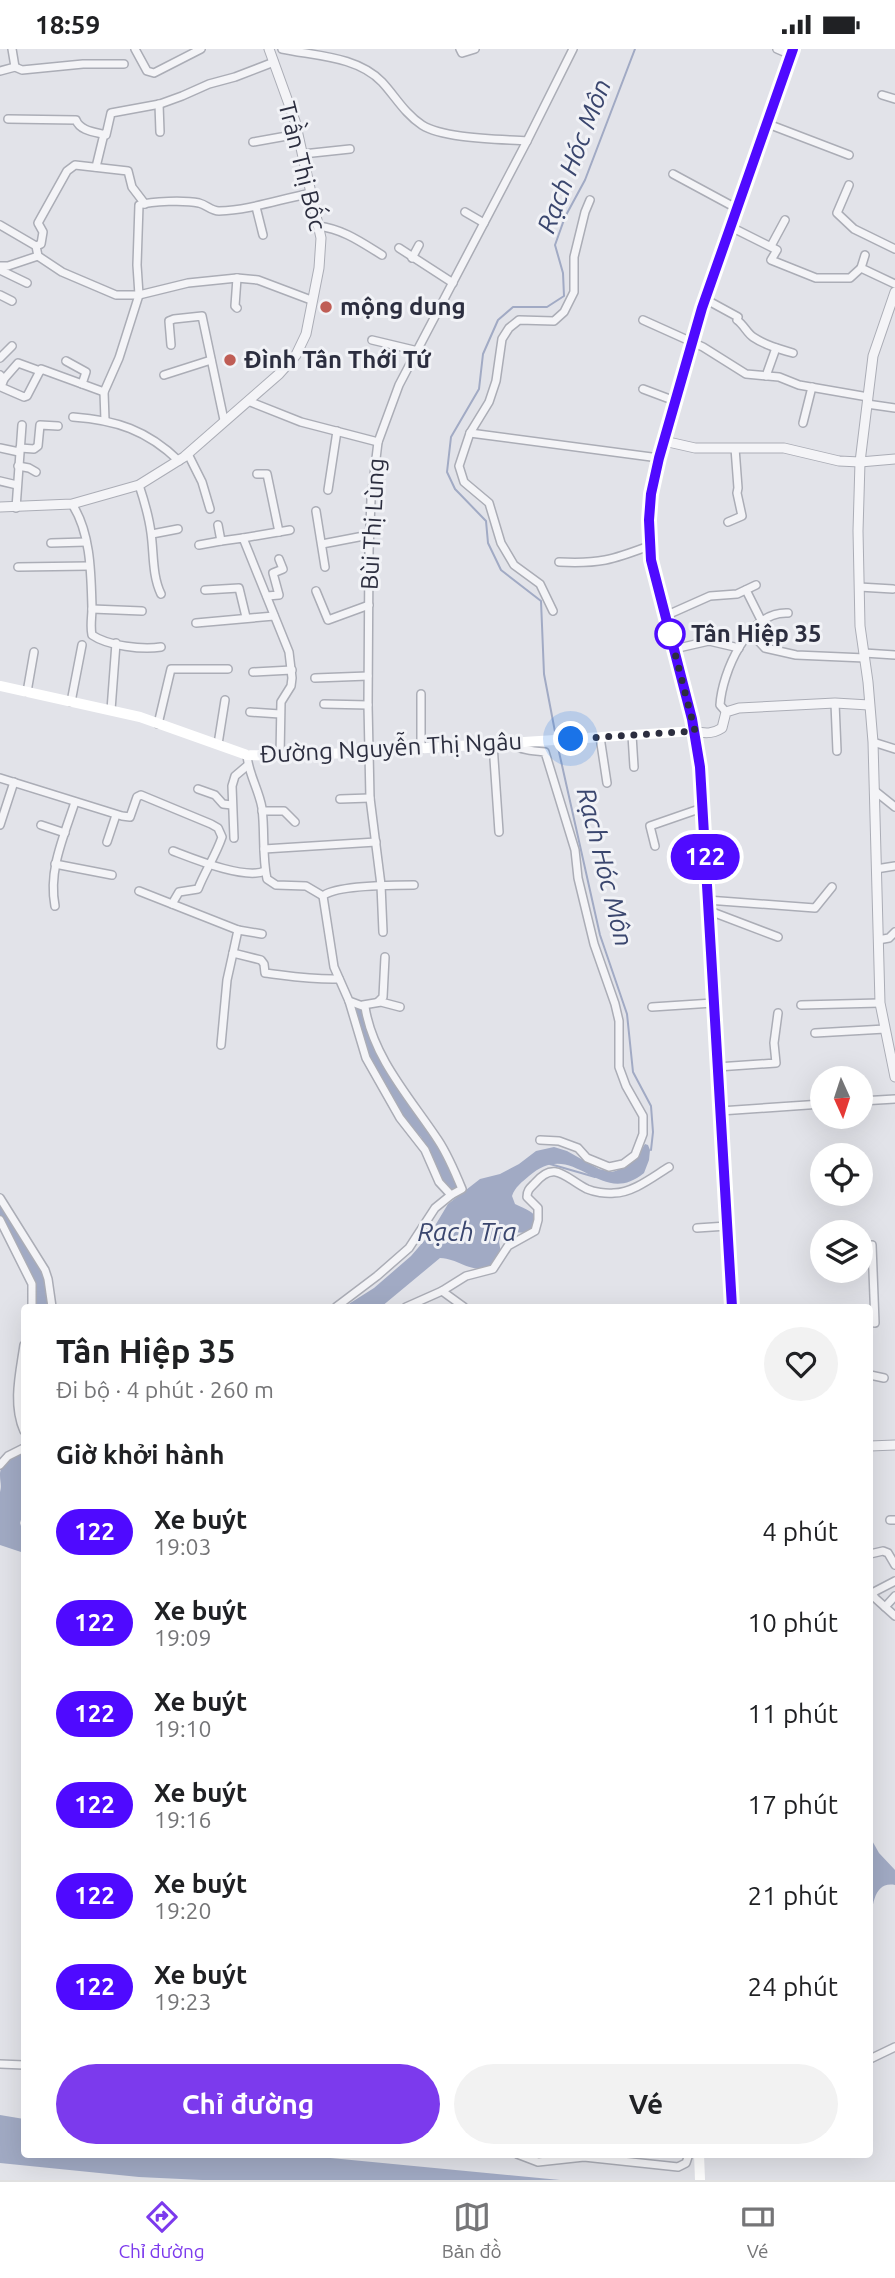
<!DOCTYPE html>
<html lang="vi">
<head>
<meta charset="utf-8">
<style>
  body { margin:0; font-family:Ubuntu,sans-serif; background:#f2f2f2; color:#202124; height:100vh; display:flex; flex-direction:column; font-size:26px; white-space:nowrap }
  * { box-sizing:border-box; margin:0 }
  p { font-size:23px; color:#757577 }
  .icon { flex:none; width:38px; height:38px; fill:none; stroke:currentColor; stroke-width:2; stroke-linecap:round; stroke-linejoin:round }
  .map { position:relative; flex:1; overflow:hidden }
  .side { position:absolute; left:21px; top:1255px; width:852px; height:854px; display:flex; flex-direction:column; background:#fff; border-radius:7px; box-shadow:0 7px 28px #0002 }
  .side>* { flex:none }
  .badge { padding:0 14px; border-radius:23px; font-size:24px; line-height:46px }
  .needle { width:46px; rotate:177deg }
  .fabs { position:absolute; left:810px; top:1017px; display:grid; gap:14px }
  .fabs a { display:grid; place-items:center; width:63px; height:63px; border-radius:50%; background:#fff; box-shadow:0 7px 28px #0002; font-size:35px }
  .you { position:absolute; width:35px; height:35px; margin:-18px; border:5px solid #fff; border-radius:50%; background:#1a73e8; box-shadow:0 0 0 10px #1a73e833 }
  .map>.badge { position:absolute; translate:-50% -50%; box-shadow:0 0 0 4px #fff }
  h2 { padding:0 35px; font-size:26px; line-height:63px }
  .round { display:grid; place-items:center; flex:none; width:74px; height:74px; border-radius:37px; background:#f2f2f2 }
  .head { display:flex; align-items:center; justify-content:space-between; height:119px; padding:0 35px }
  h1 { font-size:33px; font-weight:700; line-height:52px }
  .action { display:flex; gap:14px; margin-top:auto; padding:14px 35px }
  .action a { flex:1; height:80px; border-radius:42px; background:#7c3aed; color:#fff; font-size:28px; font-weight:700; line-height:80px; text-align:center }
  .action a+a { background:#f2f2f2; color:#202124 }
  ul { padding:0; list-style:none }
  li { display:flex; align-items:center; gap:21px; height:91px; padding:0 35px }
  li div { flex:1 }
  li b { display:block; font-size:26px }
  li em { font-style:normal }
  li .badge { min-width:77px; font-weight:700; text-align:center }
  .status { display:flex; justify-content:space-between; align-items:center; height:49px; padding:0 35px; background:#fff; direction:ltr }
  .status svg { height:19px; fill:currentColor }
  .dock { display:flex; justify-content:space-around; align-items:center; height:98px; border-top:2px solid #e0e0e0; background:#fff; font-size:19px; color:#757577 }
  .dock a { display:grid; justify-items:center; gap:4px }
  .dock .selected { color:#7c3aed }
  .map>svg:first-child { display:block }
  .water { fill:#a1aac4 }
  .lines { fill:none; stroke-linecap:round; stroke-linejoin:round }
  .stream { stroke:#a1aac4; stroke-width:2 }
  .minor-casing { stroke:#abadb6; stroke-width:10 }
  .tertiary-casing { stroke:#abadb6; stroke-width:11 }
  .minor { stroke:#f4f4f7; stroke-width:7 }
  .tertiary { stroke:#f4f4f7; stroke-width:9 }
  .secondary { stroke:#fff; stroke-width:10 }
  .line-casing { stroke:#fff; stroke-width:16 }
  .line { stroke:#4f0aff; stroke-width:10 }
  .walk { stroke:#2c2e3f; stroke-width:7; stroke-dasharray:0 12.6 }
  .poi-dot { fill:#bf5d55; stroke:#f1f2f6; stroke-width:2.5 }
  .stop-dot { fill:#fff; stroke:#4f0aff; stroke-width:3.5 }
  .labels { text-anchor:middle; stroke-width:6; stroke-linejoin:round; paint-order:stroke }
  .street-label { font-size:24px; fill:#2c2e3f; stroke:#f1f2f6 }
  .poi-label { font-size:24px; font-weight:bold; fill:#2c2e3f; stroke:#f1f2f6; text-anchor:start }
  .stop-label { font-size:24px; font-weight:bold; fill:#2c2e3f; stroke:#f1f2f6; text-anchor:start }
  .water-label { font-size:26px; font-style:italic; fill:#3a466e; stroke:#f1f2f6 }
</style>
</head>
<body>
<div class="status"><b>18:59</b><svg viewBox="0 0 49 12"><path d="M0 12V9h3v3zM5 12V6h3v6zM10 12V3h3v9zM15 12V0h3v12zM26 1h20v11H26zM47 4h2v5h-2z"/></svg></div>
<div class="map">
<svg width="895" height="2131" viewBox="0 0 895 2131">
  <rect width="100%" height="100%" fill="#e2e3e9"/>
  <!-- water -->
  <g class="water">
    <polygon points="361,957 369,980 438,1094 458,1136 458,1141 452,1145 440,1136 421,1088 404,1070 367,1009 353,958"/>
    <path d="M645,1095L648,1096L650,1101L649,1111L644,1124C599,1161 575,1087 529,1127C522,1133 515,1138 512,1147L515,1155C532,1163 544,1166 529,1184L506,1183L501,1185L499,1193L501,1204L490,1220C465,1222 460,1210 440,1209L381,1258H344L374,1239L411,1207L430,1185L448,1155L480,1130L500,1125L519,1115L536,1102L554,1098L567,1102L599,1120L612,1123L625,1119L634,1112Z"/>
    <polygon points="0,1151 44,1224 49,1258 34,1258 34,1240 0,1168"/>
    <path d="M24,1403V1461L20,1474L24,1486V1504L0,1496V1443C2,1436 0,1433 0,1426C0,1413 15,1408 24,1403Z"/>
    <path d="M870,1788L879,1804L895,1821V1836C873,1832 873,1858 870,1874Z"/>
    <polygon points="0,2066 24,2070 24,2105 289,2105 560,2131 202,2131 139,2128 0,2114"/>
  </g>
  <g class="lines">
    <!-- stream -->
    <g class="stream">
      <polyline points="556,688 544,625 541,552 501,521 488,494 486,472 455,440 447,423 451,388 479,340 483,305 498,271 513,258 547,258 564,247 563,224 555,196 565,168 585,131 635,0"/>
      <polyline points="557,694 600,886 627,965 633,1023 651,1057 653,1083 651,1101"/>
      <polyline points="550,1115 595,1128"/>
      <polyline points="618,1122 634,1112"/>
    </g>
    <defs>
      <g id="minor">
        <polyline points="135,0 147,22 154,24 201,0"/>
        <path d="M282,0C315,7 357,7 382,33C395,47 405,65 422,76C444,90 500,90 527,92"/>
        <polyline points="460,0 462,4 475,0"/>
        <polyline points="777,0 791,6"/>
        <polyline points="15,18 22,21 83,15 124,15"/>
        <polyline points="0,22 15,18 12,0"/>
        <polyline points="882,46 895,50"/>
        <polyline points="159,55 160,83"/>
        <path d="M8,70L76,71C80,82 95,83 106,86L111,64L160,55L182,47L209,35L235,28L274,13"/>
        <polyline points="768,75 849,106"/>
        <polyline points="253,93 298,85"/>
        <polyline points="303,105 350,100"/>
        <polyline points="96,118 104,85"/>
        <polyline points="673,125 736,159"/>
        <polyline points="849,136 837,164 854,180 895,200"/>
        <polyline points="256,158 263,186"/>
        <polyline points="465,163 484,174"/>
        <polyline points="0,176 36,197 38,207 62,223 116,246 139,246 188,234 237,229 258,231 311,251"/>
        <path d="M318,177C343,180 361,193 382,206"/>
        <polyline points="729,177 777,201 771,211 816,229 850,229 861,219"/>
        <polyline points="36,197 41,195 43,183 38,174 67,122 75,116 128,122 132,138 145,155"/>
        <polyline points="771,197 785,171"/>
        <polyline points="399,199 453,234"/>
        <polyline points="865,206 861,219 895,235"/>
        <polyline points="412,209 419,196"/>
        <polyline points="0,217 8,217 38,207"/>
        <polyline points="0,221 27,234"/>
        <polyline points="237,229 235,257 237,259"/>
        <polyline points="0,246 12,252"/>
        <path d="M705,250L738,268L737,271C744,276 747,284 753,288C765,296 779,300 793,304"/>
        <polyline points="643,271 703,298 746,325 779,328 799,336 868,348"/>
        <polyline points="372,291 418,302"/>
        <polyline points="171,296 169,272 174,270 202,267 224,371"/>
        <polyline points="0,309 12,297"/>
        <polyline points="66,312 86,323 82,335"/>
        <polyline points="0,326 4,330 1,338 24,348 27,347 41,320 104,343"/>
        <polyline points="164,326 211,311"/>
        <polyline points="766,327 776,299"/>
        <polyline points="4,330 18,314 40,322"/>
        <polyline points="643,340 675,352"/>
        <polyline points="248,352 301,373 378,393"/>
        <polyline points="867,355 895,359"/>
        <path d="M73,368C116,371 147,381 179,412"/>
        <path d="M105,371L104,343L119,309L139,246L137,216L139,156C152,152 185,151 199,154C207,156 211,162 219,162C251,161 280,150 312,144"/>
        <polyline points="803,374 812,338"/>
        <polyline points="470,384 659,409"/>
        <polyline points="0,399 19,403"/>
        <polyline points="20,399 34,400 38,397 40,376 58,377"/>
        <polyline points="188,405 202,433 210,460"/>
        <polyline points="18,417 29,419 36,423"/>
        <polyline points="257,425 267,425 279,483"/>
        <polyline points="0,432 17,436"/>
        <path d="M139,436C144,451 149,468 151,484C154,505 152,526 161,545"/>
        <polyline points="328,441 337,382"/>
        <path d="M72,455C91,484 91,525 92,559C92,568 90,577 92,586C108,597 143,601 161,598"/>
        <polyline points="16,459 22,376"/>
        <polyline points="316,462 325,518"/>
        <polyline points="728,473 742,467 737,444 738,439 735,399"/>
        <polyline points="218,476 221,492 243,489 289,603 292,629 291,637 281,653 280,707"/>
        <polyline points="152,485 178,480"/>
        <polyline points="243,489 290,481"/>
        <polyline points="51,494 86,493"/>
        <polyline points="322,495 369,486"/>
        <polyline points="199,496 221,492"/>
        <path d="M559,513C599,515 612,511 649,497"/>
        <polyline points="18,518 89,517"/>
        <polyline points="859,538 893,540"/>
        <polyline points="205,541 239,539 246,568"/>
        <polyline points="746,541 762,573"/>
        <polyline points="316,542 328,571 369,556"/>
        <polyline points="267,547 279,546 273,524 283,520 279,510"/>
        <polyline points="92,560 142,562"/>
        <polyline points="553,562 540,535 514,516 501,494 489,454 464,433 459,417 470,384 489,353 496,332 502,290 509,279 519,271 554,272 564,263 574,243 574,208 585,163 590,151"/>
        <polyline points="665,567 710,547 737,545 756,536"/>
        <polyline points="196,574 274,567"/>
        <polyline points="751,584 765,599 796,606 865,609"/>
        <polyline points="674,600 709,592 739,599"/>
        <polyline points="864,604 895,606"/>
        <polyline points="253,623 292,621"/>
        <polyline points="315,629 368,627"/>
        <polyline points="27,643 34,603"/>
        <polyline points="421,645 421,700"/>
        <polyline points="71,653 82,596"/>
        <polyline points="835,654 837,702"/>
        <polyline points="324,655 368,656"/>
        <polyline points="111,661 116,594"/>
        <polyline points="250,663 280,665"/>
        <path d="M726,663L720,656C722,624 748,562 788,564"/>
        <polyline points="158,675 171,620 228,620"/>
        <polyline points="632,686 634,718"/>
        <polyline points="600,688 607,734"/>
        <polyline points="873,693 895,700"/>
        <path d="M510,694C520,701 533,702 545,703L575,801L578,829L594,895L615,955L619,972V1018L626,1037L643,1067V1085L635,1106L623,1115L609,1118L587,1109L578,1099L559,1092L540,1091"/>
        <polyline points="218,695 225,651"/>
        <polyline points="493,695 499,783"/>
        <path d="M247,706C248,724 259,741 262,759C265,783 262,807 267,830L276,836L306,837L323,847"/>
        <path d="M0,729L122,767L130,768L137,748L141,746L211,775L218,779L222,788C216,806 205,822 198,840L179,843L172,855"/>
        <polyline points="198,740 215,746 223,755 232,756"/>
        <polyline points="875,742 895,758"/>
        <polyline points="340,750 370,749"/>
        <polyline points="262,762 284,762 295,773"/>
        <polyline points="0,776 14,733"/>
        <polyline points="41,776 65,784"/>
        <polyline points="234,789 232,737 235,727 248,716"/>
        <polyline points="107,793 116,766"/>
        <polyline points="655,797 650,777 702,759"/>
        <polyline points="264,800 376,793"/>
        <path d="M173,802C194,810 245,831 265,822"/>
        <polyline points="55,815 112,826"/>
        <polyline points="876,820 895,817"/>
        <path d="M414,836C396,836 335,836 323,847L334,918L349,952L365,958C373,1009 411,1050 438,1091C448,1106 455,1123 462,1140L451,1146"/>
        <path d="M139,842L238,881L233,904L261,911L264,915L265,924C290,927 313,931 339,930"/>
        <polyline points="707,851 815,859 832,838"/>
        <path d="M55,857C48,821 64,787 75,753"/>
        <polyline points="707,861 778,888"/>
        <polyline points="238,881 262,885"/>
        <polyline points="383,883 381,836 370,749 368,656 369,502 371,451 378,393 399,336 527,92 573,0"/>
        <polyline points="878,891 889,889 895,883"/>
        <polyline points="378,953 383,948 385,908"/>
        <polyline points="363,956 381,953 400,958"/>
        <polyline points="801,956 880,954"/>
        <polyline points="652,958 713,954"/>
        <polyline points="815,984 885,980"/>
        <polyline points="221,996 227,931 233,904"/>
        <polyline points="717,1018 776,1014 774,994 778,964"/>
        <polyline points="861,1052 895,1050"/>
        <polyline points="720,1062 822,1055"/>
        <polyline points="0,1149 45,1221 48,1230 52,1258"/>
        <polyline points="0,1171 32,1235 32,1258"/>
        <polyline points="697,1179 727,1177"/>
        <polyline points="872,1196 875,1274"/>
        <polyline points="442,1242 464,1258"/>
        <polyline points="336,1258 377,1227 409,1199 435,1159 451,1146 439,1133 425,1101 400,1069 366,1009 349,952"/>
        <path d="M406,1258L442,1242L466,1227L493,1220L508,1197L535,1182L538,1171V1159L527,1148C527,1141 530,1139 535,1134C555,1110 566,1130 587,1140C594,1143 606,1145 614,1144C633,1144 654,1127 669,1118"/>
        <path d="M24,1296C20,1324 12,1355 24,1382"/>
        <polyline points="870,1326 884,1329"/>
        <polyline points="0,1416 8,1407 24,1399"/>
        <polyline points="890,1471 895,1471"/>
        <polyline points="870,1505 883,1502 888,1504 895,1516"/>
        <polyline points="895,1532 872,1544 875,1549 895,1567"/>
        <polyline points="885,1558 895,1547"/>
        <polyline points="870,2010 895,1998"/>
        <polyline points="0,2015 24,2016"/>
        <polyline points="517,2105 538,2113 584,2108 678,2118 686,2114 689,2105"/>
      </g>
      <g id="tertiary">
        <polyline points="895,243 873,307 860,413 858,482 860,577 868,633 873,693 880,954 895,1028"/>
        <polyline points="664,392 695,399 784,399 839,412 860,413 895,410"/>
        <polyline points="0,458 72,455 139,436 184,408 279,325 296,306 306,285 319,219 321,189 295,72 269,0"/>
        <path d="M695,682C705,685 713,685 722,679L726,663L739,659L835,654L869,656"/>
        <polyline points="870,1397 895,1396"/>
      </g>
    </defs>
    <!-- minor casing -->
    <use href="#minor" class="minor-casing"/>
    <!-- tertiary casing -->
    <use href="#tertiary" class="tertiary-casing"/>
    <!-- minor -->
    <use href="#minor" class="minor"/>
    <!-- tertiary -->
    <use href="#tertiary" class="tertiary"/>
    <!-- secondary -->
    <g class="secondary">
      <polyline points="0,637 140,668 247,706 294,707 412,700 695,682"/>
      <polyline points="732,1258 700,718 692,670 651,511 649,471 651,445 659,409 702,259 793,0"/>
      <polyline points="699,2105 700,2131"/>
    </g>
  </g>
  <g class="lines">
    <defs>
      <polyline id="line" points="732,1258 700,718 692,670 651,511 649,471 651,445 659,409 702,259 793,0"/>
    </defs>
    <!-- line casing -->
    <use href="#line" class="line-casing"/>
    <!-- line -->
    <use href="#line" class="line"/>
    <!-- walk -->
    <polyline class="walk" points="571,690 695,682 670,585"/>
  </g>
  <!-- markers -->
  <g class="poi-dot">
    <circle cx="326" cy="258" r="7"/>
    <circle cx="230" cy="311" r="7"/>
  </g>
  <circle class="stop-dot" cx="670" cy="585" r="14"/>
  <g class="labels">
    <!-- street labels -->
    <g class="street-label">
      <text transform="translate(302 117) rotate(76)" y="8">Trần Thị Bốc</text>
      <text transform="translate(373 475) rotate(-87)" y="8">Bùi Thị Lùng</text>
      <text transform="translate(391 699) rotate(-3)" y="8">Đường Nguyễn Thị Ngâu</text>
    </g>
    <!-- poi labels -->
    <g class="poi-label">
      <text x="340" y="266">mộng dung</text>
      <text x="244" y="319">Đình Tân Thới Tứ</text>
    </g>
    <!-- stop labels -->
    <g class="stop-label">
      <text x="691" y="593">Tân Hiệp 35</text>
    </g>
    <!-- water labels -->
    <g class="water-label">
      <text transform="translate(574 107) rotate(-69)" y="9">Rạch Hóc Môn</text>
      <text transform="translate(605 818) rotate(76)" y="9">Rạch Hóc Môn</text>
      <text x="467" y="1192">Rạch Tra</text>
    </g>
  </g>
</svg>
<div class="fabs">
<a><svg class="needle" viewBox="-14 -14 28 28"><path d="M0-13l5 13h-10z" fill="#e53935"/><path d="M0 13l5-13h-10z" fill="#757577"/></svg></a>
<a><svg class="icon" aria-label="locate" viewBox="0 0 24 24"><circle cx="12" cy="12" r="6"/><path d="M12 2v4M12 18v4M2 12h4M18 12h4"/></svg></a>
<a><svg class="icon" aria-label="layers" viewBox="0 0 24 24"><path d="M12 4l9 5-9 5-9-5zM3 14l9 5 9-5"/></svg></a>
</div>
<div class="you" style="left:571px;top:690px"></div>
<b class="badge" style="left:705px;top:808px;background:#4f0aff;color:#fff">122</b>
<section class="side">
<div class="head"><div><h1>Tân Hiệp 35</h1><p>Đi bộ · 4 phút · 260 m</p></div><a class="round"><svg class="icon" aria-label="heart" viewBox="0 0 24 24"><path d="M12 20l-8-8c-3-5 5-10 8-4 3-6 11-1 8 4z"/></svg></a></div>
<h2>Giờ khởi hành</h2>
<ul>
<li><span class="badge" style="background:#4f0aff;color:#fff">122</span><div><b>Xe buýt</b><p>19:03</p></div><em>4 phút</em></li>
<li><span class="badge" style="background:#4f0aff;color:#fff">122</span><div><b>Xe buýt</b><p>19:09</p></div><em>10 phút</em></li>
<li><span class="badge" style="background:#4f0aff;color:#fff">122</span><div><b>Xe buýt</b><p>19:10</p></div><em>11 phút</em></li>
<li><span class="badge" style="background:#4f0aff;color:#fff">122</span><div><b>Xe buýt</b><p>19:16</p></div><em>17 phút</em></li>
<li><span class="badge" style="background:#4f0aff;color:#fff">122</span><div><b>Xe buýt</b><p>19:20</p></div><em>21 phút</em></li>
<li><span class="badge" style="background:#4f0aff;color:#fff">122</span><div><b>Xe buýt</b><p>19:23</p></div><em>24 phút</em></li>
</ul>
<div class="action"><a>Chỉ đường</a><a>Vé</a></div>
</section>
</div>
<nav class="dock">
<a class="selected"><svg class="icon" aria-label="directions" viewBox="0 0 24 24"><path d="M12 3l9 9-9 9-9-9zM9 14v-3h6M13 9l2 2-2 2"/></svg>Chỉ đường</a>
<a><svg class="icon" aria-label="map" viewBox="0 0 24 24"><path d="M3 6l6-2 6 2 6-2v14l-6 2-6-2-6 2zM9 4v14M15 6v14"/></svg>Bản đồ</a>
<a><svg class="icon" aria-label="tickets" viewBox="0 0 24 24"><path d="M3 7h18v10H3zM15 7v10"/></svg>Vé</a>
</nav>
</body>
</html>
